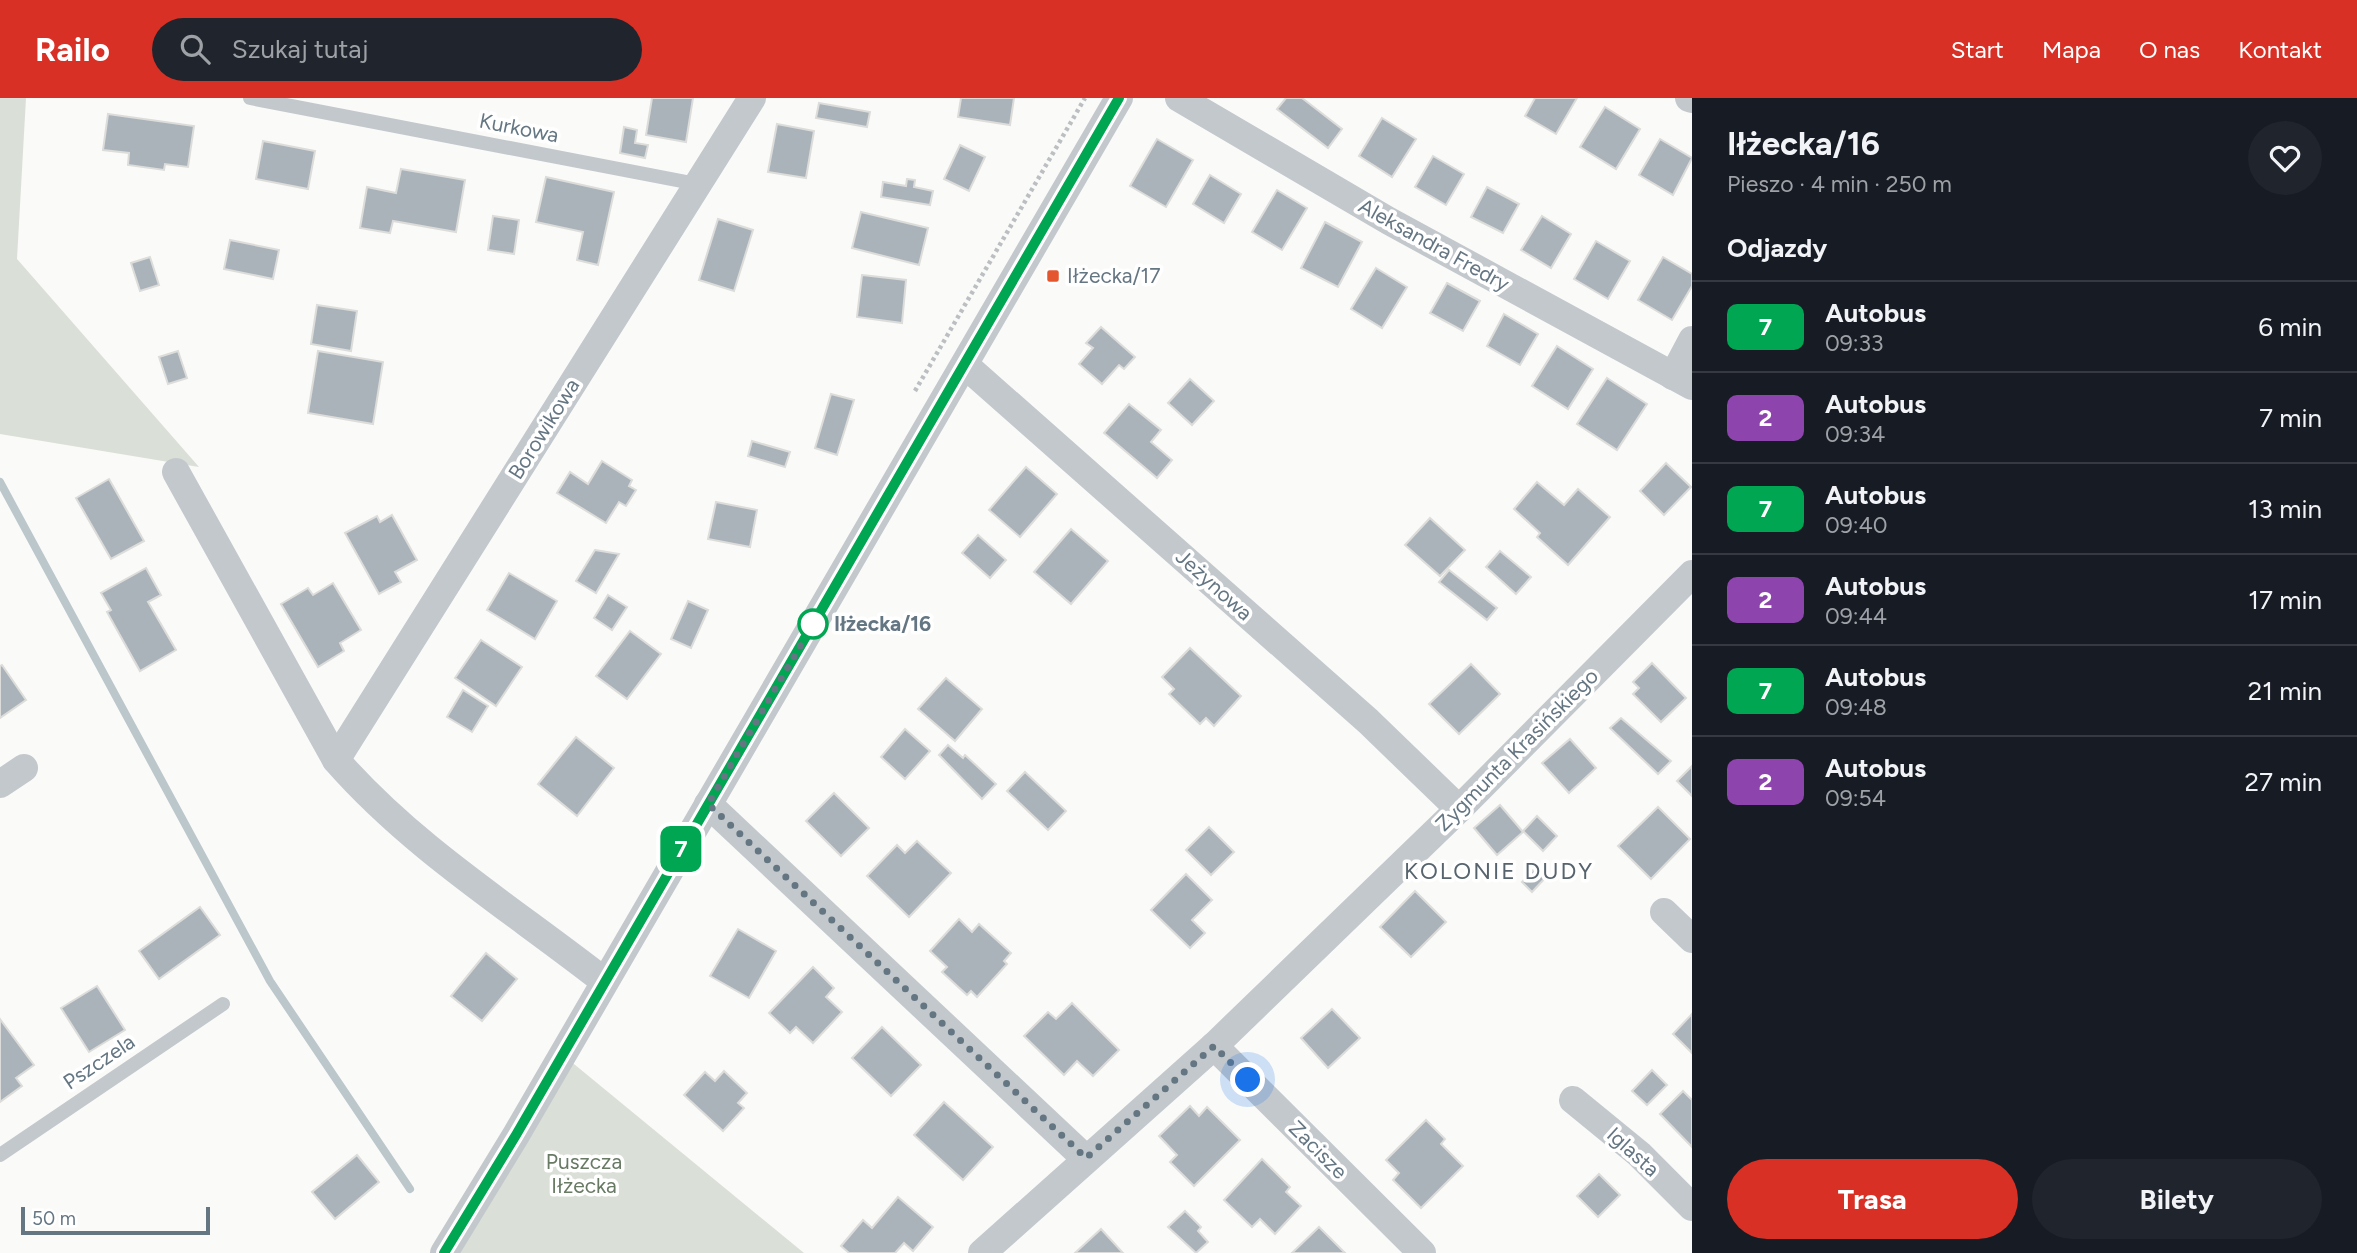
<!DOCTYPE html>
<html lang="pl">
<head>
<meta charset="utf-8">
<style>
  body { margin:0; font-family:Figtree,sans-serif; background:#20242c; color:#f1f3f6; height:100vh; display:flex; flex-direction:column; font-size:26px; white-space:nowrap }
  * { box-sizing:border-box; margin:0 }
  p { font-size:23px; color:#9ea1a6 }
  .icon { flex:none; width:38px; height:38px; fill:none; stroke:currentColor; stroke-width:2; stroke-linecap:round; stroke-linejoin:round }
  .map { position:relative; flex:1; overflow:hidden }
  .sheet { display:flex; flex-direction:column; background:#171b24; width:665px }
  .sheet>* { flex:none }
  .badge { padding:0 14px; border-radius:10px; font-size:24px; line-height:46px }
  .scale { position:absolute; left:21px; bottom:18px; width:189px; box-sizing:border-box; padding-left:7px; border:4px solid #657683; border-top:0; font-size:19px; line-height:24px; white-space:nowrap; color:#657683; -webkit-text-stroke:5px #fff; paint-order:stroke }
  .you { position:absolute; width:35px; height:35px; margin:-18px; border:5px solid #fff; border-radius:50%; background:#1a73e8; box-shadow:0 0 0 10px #1a73e833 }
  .map>.badge { position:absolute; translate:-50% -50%; box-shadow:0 0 0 4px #fff }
  h2 { padding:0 35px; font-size:26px; line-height:63px }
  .round { display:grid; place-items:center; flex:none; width:74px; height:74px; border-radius:37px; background:#20242c }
  .overview { display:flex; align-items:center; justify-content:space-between; height:119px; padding:0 35px }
  h1 { font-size:33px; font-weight:700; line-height:52px }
  .primary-button { display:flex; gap:14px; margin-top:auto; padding:14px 35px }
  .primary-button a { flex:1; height:80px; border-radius:42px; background:#d93025; color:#fff; font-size:28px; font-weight:700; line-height:80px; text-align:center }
  .primary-button a+a { background:#20242c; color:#f1f3f6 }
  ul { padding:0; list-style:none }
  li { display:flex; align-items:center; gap:21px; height:91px; padding:0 35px; border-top:2px solid #363941 }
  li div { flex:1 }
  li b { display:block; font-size:26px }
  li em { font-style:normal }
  li .badge { min-width:77px; font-weight:700; text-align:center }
  header { display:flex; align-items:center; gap:42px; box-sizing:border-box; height:98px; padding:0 35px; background:#d93025; color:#fff }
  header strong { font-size:33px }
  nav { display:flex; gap:38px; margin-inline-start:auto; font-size:24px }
  .search { width:490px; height:63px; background:#20242c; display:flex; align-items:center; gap:18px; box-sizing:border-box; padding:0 24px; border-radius:38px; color:#9ea1a6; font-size:26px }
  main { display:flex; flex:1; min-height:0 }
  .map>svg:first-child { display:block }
  .green { fill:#dadfd7 }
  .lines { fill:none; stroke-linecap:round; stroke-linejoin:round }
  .stream { stroke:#bbc7cb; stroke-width:8 }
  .building { fill:#aab3b9; stroke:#dcdcda; stroke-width:2 }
  .path { stroke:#bbbfc2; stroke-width:4.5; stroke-dasharray:3.5 3.5; stroke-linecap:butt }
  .lane { stroke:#c3c8cc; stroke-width:14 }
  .street { stroke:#c3c8cc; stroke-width:28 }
  .line-casing { stroke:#fff; stroke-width:16 }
  .line { stroke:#00a651; stroke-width:10 }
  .walk { stroke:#657683; stroke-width:7; stroke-dasharray:0 12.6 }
  .poi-dot { fill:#e4572e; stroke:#fff; stroke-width:2.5 }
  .stop-dot { fill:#fff; stroke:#00a651; stroke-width:3.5 }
  .labels { text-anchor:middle; stroke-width:7; stroke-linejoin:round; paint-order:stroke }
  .street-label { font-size:21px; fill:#657683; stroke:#fff }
  .poi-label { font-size:21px; fill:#657683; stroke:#fff; text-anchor:start }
  .stop-label { font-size:21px; font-weight:bold; fill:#657683; stroke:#fff; text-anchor:start }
  .park-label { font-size:21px; fill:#687a64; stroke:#fff }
  .neighbourhood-label { font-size:23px; letter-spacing:2px; fill:#57646e; stroke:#fff }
</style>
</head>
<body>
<header>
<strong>Railo</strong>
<div class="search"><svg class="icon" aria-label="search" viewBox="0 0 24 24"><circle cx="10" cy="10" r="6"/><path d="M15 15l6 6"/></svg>Szukaj tutaj</div>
<nav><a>Start</a><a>Mapa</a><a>O nas</a><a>Kontakt</a></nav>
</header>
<main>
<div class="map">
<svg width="1692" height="1155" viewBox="0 0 1692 1155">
  <rect width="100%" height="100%" fill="#fafaf8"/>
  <!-- green -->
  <g class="green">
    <polygon points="0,0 26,0 17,161 199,369 0,336"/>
    <polygon points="563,957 804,1155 444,1155"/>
  </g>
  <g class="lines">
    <!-- stream -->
    <polyline class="stream" points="0,384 270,883 410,1091"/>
  </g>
  <!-- building -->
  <g class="building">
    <polygon points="652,0 693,0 686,44 646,37"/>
    <polygon points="961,0 1014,0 1010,27 958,19"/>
    <polygon points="1286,0 1302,0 1342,31 1328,50 1277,11"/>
    <polygon points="1535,0 1577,0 1556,36 1525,18"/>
    <polygon points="819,5 870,14 867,29 816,20"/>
    <polygon points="1605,9 1640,31 1616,71 1580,49"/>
    <polygon points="108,16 194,28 188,69 165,66 164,72 128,67 129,55 103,52"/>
    <polygon points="1382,20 1416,41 1392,79 1359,58"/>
    <polygon points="777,26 814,33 806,80 768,74"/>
    <polygon points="624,29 637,32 635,45 648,47 645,60 620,55"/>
    <polygon points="1157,41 1193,62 1166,109 1130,88"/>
    <polygon points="1660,41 1692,60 1673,97 1639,77"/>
    <polygon points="263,43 315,53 308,91 256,81"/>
    <polygon points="960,47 985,59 969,93 944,81"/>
    <polygon points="1433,58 1464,76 1446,107 1415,89"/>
    <polygon points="401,71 465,82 456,134 393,123 390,135 360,130 367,89 396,95"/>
    <polygon points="1210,77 1241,96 1224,125 1193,106"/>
    <polygon points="546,79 614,94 598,167 577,162 583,134 536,124"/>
    <polygon points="907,81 915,82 914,89 933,93 930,107 881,99 883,84 906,88"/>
    <polygon points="1487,89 1519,106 1503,135 1471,119"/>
    <polygon points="1277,92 1307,110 1282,152 1252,134"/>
    <polygon points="861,114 928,130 919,167 852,150"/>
    <polygon points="493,118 519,122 514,156 488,152"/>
    <polygon points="1542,118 1571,136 1551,170 1521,152"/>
    <polygon points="718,121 753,132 734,193 699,182"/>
    <polygon points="1325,124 1362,144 1338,189 1301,170"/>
    <polygon points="230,142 279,152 273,181 224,171"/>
    <polygon points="1596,143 1630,163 1608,201 1574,181"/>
    <polygon points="150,159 159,187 140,193 131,165"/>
    <polygon points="1663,159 1692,176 1692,188 1672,222 1638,202"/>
    <polygon points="1376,170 1407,189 1382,230 1351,211"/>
    <polygon points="862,177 906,182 902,225 857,219"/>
    <polygon points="1447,185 1480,203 1463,233 1430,215"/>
    <polygon points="317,207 357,213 351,253 311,246"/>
    <polygon points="1504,216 1538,236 1520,267 1487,248"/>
    <polygon points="1101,229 1135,259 1124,271 1119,267 1102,286 1079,266 1093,250 1086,245"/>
    <polygon points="1557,248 1593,271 1568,311 1532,288"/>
    <polygon points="178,253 187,280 168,286 159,259"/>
    <polygon points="318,253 383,264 373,326 308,315"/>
    <polygon points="1607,280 1647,306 1617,352 1577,326"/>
    <polygon points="1190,281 1214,303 1192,327 1168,305"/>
    <polygon points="831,296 854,302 837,357 815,350"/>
    <polygon points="1129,306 1161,332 1151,344 1172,362 1157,380 1104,335"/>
    <polygon points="752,343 790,354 785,369 748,358"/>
    <polygon points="602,363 632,382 629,388 636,392 626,408 619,404 606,425 557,395 570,374 588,386"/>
    <polygon points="1666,365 1691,389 1664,417 1640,393"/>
    <polygon points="1026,369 1057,396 1020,439 989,412"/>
    <polygon points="109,381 144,443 111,461 76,400"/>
    <polygon points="1537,384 1564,407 1578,391 1610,419 1568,467 1537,439 1540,435 1514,411"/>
    <polygon points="716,404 757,412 750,449 708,441"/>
    <polygon points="392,417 417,462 395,474 401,484 379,496 345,435 377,418 380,424"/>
    <polygon points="1430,420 1465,452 1440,478 1405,447"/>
    <polygon points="1071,431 1108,463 1071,506 1034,474"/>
    <polygon points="978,437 1006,462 990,480 962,455"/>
    <polygon points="595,452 619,456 596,495 576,483"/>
    <polygon points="1500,453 1531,479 1516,496 1486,469"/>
    <polygon points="146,470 161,497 148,504 176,552 140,573 107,514 111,512 101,495"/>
    <polygon points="1449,472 1497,510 1487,522 1439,484"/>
    <polygon points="509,475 557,503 535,541 487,512"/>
    <polygon points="333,485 361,532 340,545 344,553 318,569 281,506 308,490 313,497"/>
    <polygon points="608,497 627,509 612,532 594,520"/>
    <polygon points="688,503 708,512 691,550 671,541"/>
    <polygon points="630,533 661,556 627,601 596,578"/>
    <polygon points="481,542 522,569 496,608 455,580"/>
    <polygon points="1190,550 1241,598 1214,628 1206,620 1200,626 1169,596 1174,591 1162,579"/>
    <polygon points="1652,565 1686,600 1661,624 1633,596 1639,590 1633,584"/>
    <polygon points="1471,566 1500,596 1459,636 1429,606"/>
    <polygon points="2,567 26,602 0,620 0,568"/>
    <polygon points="946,580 982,611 955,643 918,611"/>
    <polygon points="463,592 488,608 472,634 447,619"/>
    <polygon points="1621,620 1671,663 1658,676 1610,630"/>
    <polygon points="905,631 930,653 905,681 881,659"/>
    <polygon points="576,639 614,670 577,718 538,686"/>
    <polygon points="1570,641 1596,670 1569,695 1542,665"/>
    <polygon points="948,647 963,660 965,657 996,686 982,701 939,657"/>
    <polygon points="1692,668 1692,698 1677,683"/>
    <polygon points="1025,674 1066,713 1048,732 1007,693"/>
    <polygon points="834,695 869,730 841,758 806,723"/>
    <polygon points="1500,707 1523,734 1497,757 1474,730"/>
    <polygon points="1658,709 1690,741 1651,781 1618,748"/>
    <polygon points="1537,718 1557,738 1543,753 1523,733"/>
    <polygon points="1209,729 1234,754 1211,777 1186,752"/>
    <polygon points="917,743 951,775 909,819 867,778 897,747 905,755"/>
    <polygon points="1537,768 1547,778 1532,794 1522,784"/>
    <polygon points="1186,776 1212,802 1192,822 1205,835 1190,850 1151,812"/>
    <polygon points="1415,793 1446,824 1411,859 1380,829"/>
    <polygon points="200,809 220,837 159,881 139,853"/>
    <polygon points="959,821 972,834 979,826 1011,855 1004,863 1007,866 977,899 971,893 967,897 942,874 947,869 930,853"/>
    <polygon points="738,831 776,853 749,900 710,878"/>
    <polygon points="486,855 517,881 482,923 451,898"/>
    <polygon points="813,869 834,890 826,899 842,914 813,945 796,929 790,935 769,915"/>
    <polygon points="97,888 125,932 89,954 61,910"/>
    <polygon points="1072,905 1119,952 1093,978 1077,963 1064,977 1024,938 1048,914 1056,921"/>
    <polygon points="1332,911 1360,940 1328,970 1301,940"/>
    <polygon points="1692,916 1692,955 1673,936"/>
    <polygon points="0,921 34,967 16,980 22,988 0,1004"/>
    <polygon points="882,929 921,967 891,998 852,960"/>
    <polygon points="1652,972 1667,987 1647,1007 1632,993"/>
    <polygon points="724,973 747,995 738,1005 744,1010 723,1033 684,997 705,974 715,983"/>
    <polygon points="1683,993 1692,1002 1692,1049 1660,1016"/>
    <polygon points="944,1004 993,1049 963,1082 914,1037"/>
    <polygon points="1190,1008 1199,1018 1207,1009 1240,1042 1194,1088 1170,1064 1177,1057 1159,1038"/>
    <polygon points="1426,1022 1445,1041 1441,1046 1463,1068 1421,1110 1393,1082 1399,1075 1386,1062"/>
    <polygon points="357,1057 379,1084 335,1121 312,1094"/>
    <polygon points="1262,1061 1290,1089 1286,1094 1301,1108 1275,1136 1260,1121 1252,1129 1224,1102"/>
    <polygon points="1599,1076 1620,1097 1598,1119 1577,1098"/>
    <polygon points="898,1099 933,1129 913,1153 904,1145 895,1155 849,1155 841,1148 863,1122 872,1130"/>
    <polygon points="1185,1113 1201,1129 1198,1133 1208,1144 1196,1155 1168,1129"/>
    <polygon points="1319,1129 1345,1155 1292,1155"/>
    <polygon points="1101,1131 1123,1155 1075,1155"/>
  </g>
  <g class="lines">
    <!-- path -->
    <polyline class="path" points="915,293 1085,0"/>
    <!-- lane -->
    <g class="lane">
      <polyline points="250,0 697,86"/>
      <polyline points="0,1057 223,906"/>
    </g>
    <!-- street -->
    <g class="street">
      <polyline points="1179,0 1389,123 1692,288"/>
      <polyline points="1689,0 1692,1"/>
      <polyline points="965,267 1368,623 1459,711"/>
      <polyline points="1673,278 1692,242"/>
      <path d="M176,374L336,662C413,750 512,811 604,883"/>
      <polyline points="336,662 752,0"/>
      <polyline points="0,686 24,670"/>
      <polyline points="708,706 1086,1061"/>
      <polyline points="1664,814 1692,841"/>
      <polyline points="1214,948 1422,1155"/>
      <polyline points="1573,1002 1639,1056 1692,1109"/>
      <polyline points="444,1155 516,1037 1119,0"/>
      <polyline points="982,1155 1214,948 1459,711 1692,476"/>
    </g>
  </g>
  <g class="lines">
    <defs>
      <polyline id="line" points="444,1155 516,1037 1119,0"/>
    </defs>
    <!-- line casing -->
    <use href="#line" class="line-casing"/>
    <!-- line -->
    <use href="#line" class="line"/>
    <!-- walk -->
    <polyline class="walk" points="813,526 708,706 1086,1060 1214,948 1248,982"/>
  </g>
  <!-- markers -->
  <rect class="poi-dot" x="1046" y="171" width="14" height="14" rx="3.5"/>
  <circle class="stop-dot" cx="813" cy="526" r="14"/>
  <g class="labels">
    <!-- street labels -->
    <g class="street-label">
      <text transform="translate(519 30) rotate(11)" y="7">Kurkowa</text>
      <text transform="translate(1434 147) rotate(29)" y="7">Aleksandra Fredry</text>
      <text transform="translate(544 331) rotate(-58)" y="7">Borowikowa</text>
      <text transform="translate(1214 487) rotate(42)" y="7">Jeżynowa</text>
      <text transform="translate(1517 652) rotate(-45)" y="7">Zygmunta Krasińskiego</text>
      <text transform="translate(99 964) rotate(-34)" y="7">Pszczela</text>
      <text transform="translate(1318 1052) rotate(45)" y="7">Zacisze</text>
      <text transform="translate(1633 1054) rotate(42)" y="7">Iglasta</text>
    </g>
    <!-- poi labels -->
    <g class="poi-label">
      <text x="1067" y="185">Iłżecka/17</text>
    </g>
    <!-- stop labels -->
    <g class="stop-label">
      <text x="834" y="533">Iłżecka/16</text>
    </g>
    <!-- park labels -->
    <g class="park-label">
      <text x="584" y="1071">Puszcza<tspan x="584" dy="24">Iłżecka</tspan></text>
    </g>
    <!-- neighbourhood labels -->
    <g class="neighbourhood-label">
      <text x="1499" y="781">KOLONIE DUDY</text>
    </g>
  </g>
</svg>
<div class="scale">50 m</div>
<div class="you" style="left:1248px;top:982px"></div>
<b class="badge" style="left:681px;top:751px;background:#00a651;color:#fff">7</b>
</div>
<section class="sheet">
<div class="overview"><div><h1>Iłżecka/16</h1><p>Pieszo · 4 min · 250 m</p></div><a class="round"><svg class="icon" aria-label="heart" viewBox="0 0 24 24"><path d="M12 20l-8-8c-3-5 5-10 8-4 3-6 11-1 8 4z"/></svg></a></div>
<h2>Odjazdy</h2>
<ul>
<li><span class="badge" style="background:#00a651;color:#fff">7</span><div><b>Autobus</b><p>09:33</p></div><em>6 min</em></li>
<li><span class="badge" style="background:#8e44ad;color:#fff">2</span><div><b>Autobus</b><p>09:34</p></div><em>7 min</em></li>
<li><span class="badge" style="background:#00a651;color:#fff">7</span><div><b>Autobus</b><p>09:40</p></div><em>13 min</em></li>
<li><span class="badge" style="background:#8e44ad;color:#fff">2</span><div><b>Autobus</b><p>09:44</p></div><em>17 min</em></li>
<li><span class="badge" style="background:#00a651;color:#fff">7</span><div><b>Autobus</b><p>09:48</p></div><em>21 min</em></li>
<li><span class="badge" style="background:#8e44ad;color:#fff">2</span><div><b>Autobus</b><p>09:54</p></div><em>27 min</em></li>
</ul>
<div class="primary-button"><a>Trasa</a><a>Bilety</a></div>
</section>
</main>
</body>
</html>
